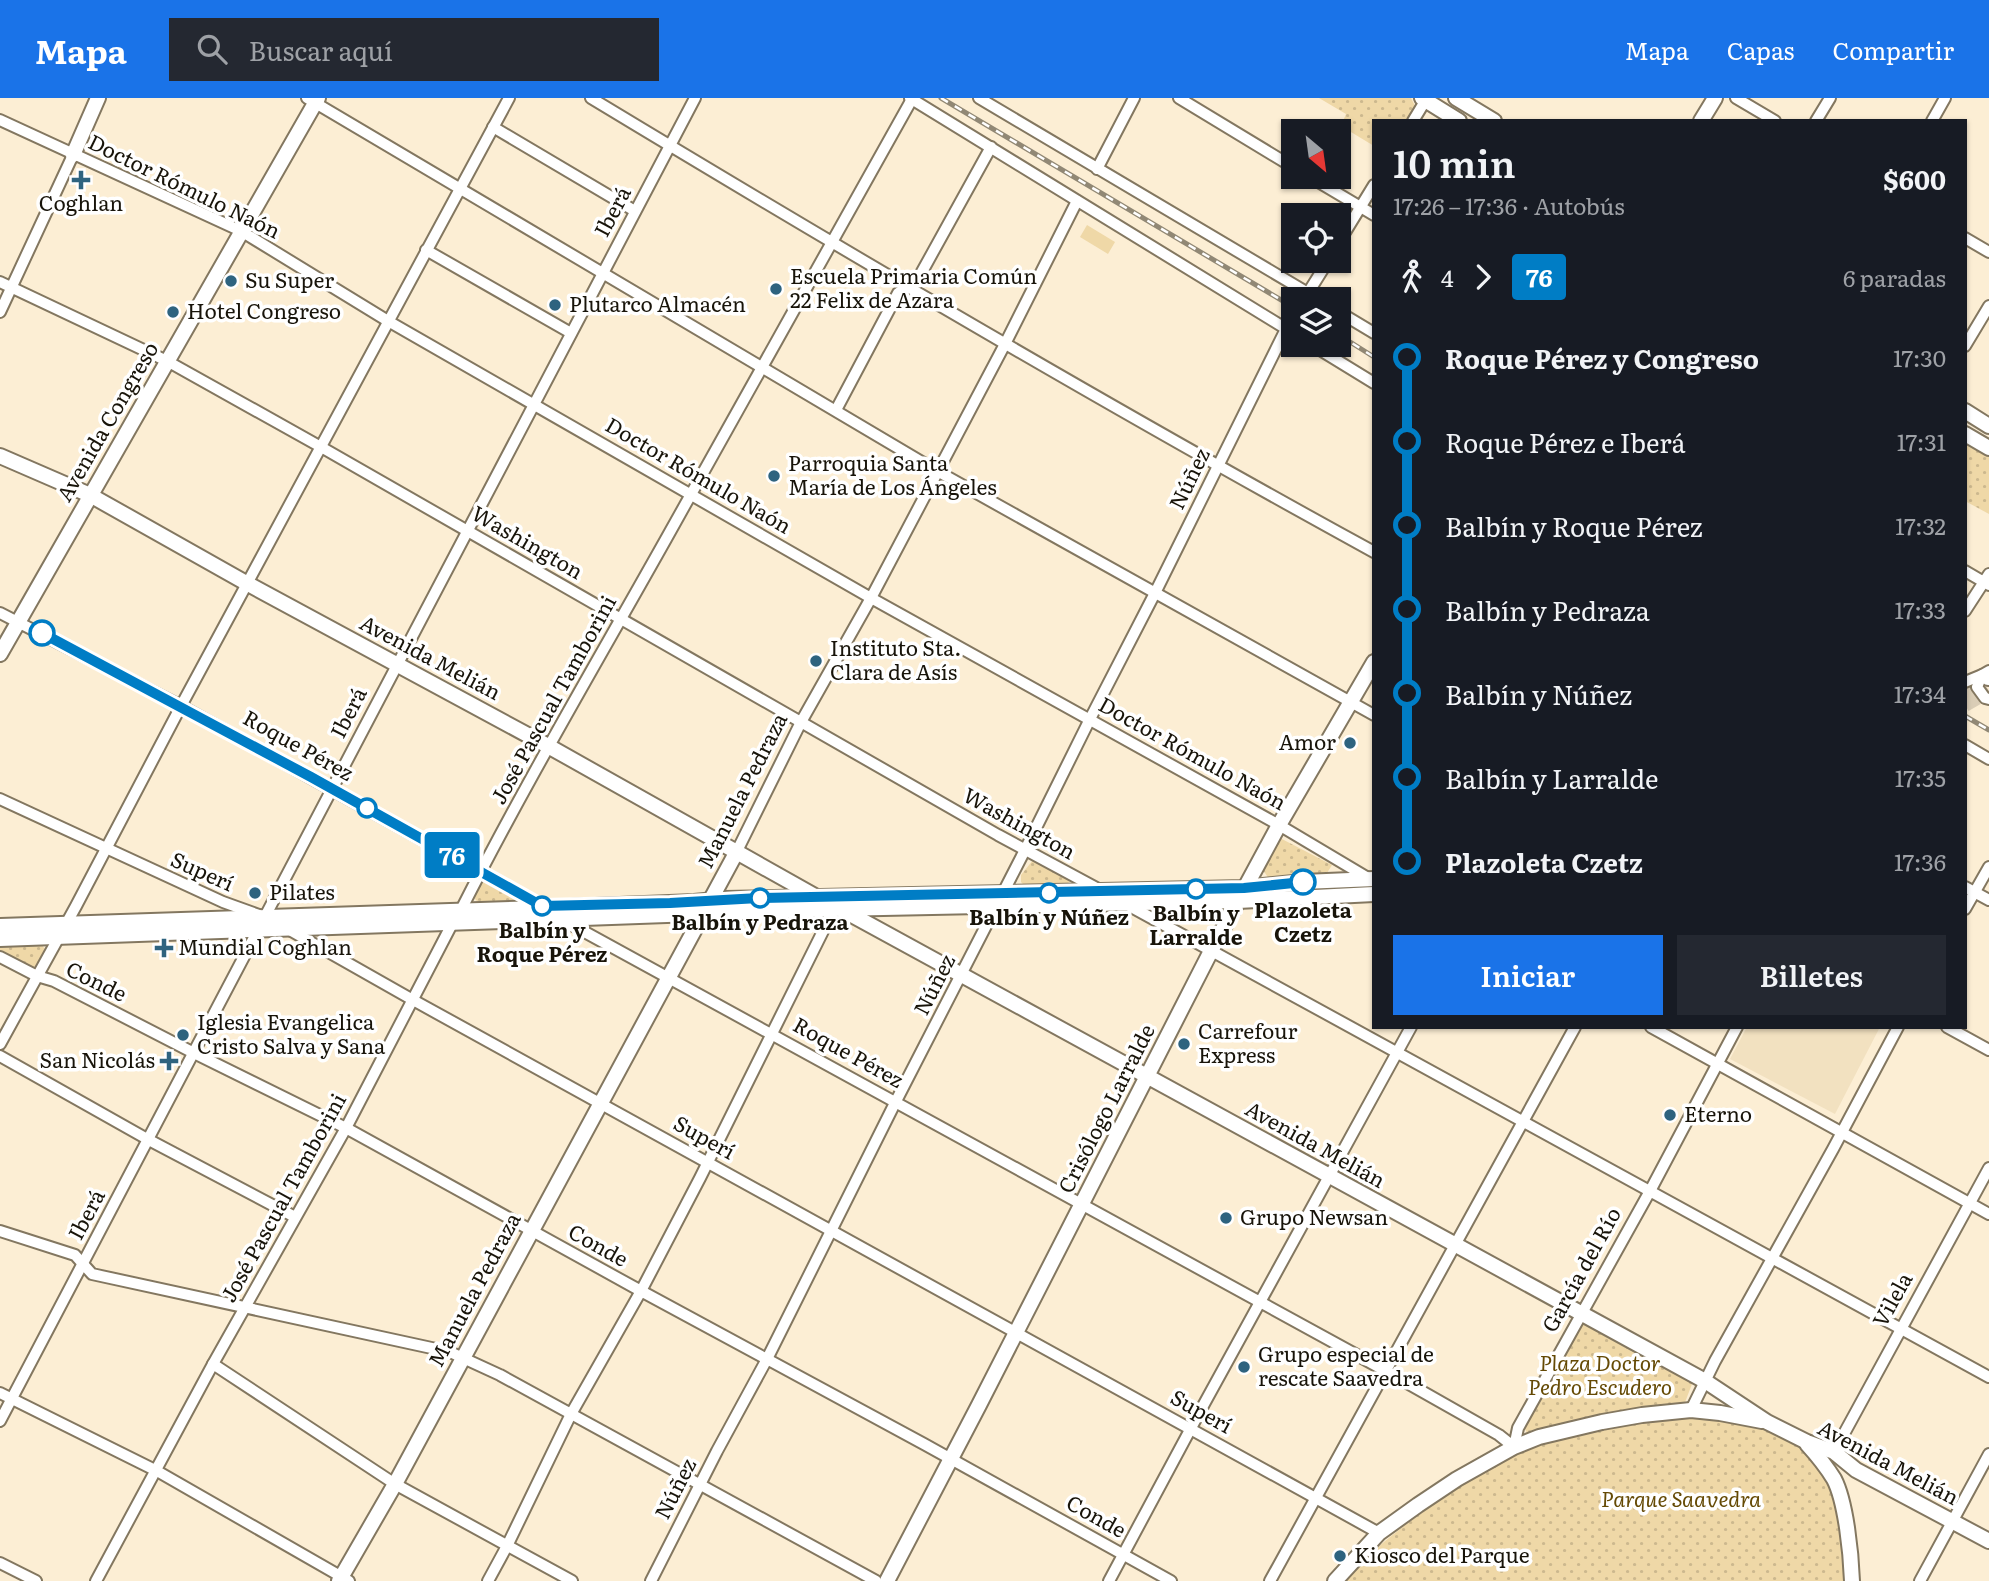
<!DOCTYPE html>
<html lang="es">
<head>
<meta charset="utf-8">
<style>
  body { margin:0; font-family:Literata,serif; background:#242831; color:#f1f3f6; height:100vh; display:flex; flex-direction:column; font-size:26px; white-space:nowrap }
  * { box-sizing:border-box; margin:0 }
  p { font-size:23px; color:#9ea1a6 }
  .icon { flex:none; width:38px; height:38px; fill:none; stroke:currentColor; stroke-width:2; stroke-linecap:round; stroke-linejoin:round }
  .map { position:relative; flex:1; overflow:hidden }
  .sheet { position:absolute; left:1372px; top:21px; width:595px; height:910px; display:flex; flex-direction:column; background:#171b24; border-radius:0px; box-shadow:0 2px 5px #0004 }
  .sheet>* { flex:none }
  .badge { padding:0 14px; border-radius:5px; font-size:24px; line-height:46px }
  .needle { width:46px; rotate:151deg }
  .fabs { position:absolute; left:1281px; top:21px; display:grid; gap:14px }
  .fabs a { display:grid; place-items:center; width:70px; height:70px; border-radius:0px; background:#171b24; box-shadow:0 2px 5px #0004; font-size:35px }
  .map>.badge { position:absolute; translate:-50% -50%; box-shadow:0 0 0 4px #fff }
  .legs { display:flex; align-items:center; gap:10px; height:77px; padding:0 21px; font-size:23px }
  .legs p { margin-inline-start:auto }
  .summary { display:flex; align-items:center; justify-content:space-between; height:119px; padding:0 21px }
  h1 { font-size:38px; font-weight:600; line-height:52px }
  .primary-button { display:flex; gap:14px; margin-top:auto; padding:14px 21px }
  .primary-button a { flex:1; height:80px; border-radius:0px; background:#1a73e8; color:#fff; font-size:28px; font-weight:600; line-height:80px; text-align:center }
  .primary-button a+a { background:#242831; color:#f1f3f6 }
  ul { padding:0 21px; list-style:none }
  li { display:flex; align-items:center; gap:24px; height:84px; font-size:26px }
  li i { display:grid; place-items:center; width:10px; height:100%; margin:0 9px; background:currentColor }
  li i::after { content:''; width:18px; height:18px; margin:-9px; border:5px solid; border-radius:50%; background:#171b24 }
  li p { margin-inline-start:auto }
  li:first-child i { background:linear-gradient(#0000 50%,currentColor 0) }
  li:last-child i { background:linear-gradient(currentColor 50%,#0000 0) }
  header { display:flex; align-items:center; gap:42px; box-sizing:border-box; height:98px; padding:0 35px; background:#1a73e8; color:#fff }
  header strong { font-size:33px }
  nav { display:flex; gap:38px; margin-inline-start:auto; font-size:24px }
  .search { width:490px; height:63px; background:#242831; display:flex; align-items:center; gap:18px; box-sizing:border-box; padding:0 24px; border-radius:0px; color:#9ea1a6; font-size:26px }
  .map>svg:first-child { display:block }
  .built { fill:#f2e1c0 }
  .park { fill:url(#park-dots) }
  .pitch { fill:#efd8a7 }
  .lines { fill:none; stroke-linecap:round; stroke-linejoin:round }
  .secondary-tunnel { stroke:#dacdb6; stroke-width:14; stroke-dasharray:14 7; stroke-linecap:butt }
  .street-casing { stroke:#837760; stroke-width:14 }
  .secondary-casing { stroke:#837760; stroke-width:18 }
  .street { stroke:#fff; stroke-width:10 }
  .secondary { stroke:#fff; stroke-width:14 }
  .rail-casing { stroke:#918875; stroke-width:5 }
  .rail { stroke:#fff; stroke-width:2.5; stroke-dasharray:8; stroke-linecap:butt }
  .line-1-casing { stroke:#fff; stroke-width:16 }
  .line-1 { stroke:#007dc5; stroke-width:10 }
  .poi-dot { fill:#2e637f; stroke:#fff; stroke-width:2.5 }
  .stop-1-dot { fill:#fff; stroke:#007dc5; stroke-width:3.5 }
  .labels { text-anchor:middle; stroke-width:7; stroke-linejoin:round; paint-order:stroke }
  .street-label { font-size:21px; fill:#18140a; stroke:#fff }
  .poi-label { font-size:21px; fill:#18140a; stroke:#fff; text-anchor:start }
  .stop-label { font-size:21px; font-weight:bold; fill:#18140a; stroke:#fff }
  .park-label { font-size:21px; font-style:italic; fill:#654a05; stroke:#fff }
</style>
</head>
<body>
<header>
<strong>Mapa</strong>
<div class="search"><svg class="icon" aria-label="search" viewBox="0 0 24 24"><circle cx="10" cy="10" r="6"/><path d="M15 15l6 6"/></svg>Buscar aquí</div>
<nav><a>Mapa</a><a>Capas</a><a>Compartir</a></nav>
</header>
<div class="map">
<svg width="1989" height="1483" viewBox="0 0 1989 1483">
  <defs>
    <pattern id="park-dots" width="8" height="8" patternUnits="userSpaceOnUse" patternTransform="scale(1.75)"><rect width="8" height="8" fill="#efd8a7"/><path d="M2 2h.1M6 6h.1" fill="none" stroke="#ccb88e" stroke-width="1.8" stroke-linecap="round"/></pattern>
  </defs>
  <rect width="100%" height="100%" fill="#fceed4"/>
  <!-- built -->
  <polygon class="built" points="1747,929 1880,929 1835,1016 1730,961"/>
  <!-- park -->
  <g class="park">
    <polygon points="1319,0 1411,0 1415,8 1407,23 1374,23 1374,48 1341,28 1346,16"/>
    <polygon points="1965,343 1989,357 1989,416 1965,403"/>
    <polygon points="1280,740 1332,767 1327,775 1269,781 1263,772"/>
    <polygon points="1033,762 1068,779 1070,783 1067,786 1025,788 1021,784 1021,777"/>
    <polygon points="487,782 515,798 516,800 514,803 479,805 475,801 474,796 482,783"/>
    <polygon points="0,846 41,846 45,851 35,869 31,871 0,855"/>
    <polygon points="1582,1225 1586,1225 1689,1280 1692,1286 1684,1307 1528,1337 1523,1327"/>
    <path d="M1678,1320C1723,1320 1792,1329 1820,1369C1836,1392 1845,1455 1844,1483H1344C1366,1457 1393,1436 1420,1416C1447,1396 1476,1376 1506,1361C1559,1334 1620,1326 1678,1320Z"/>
  </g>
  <!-- pitch -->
  <polygon class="pitch" points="1087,127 1115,144 1108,156 1080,139"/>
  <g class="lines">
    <!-- secondary-tunnel -->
    <g class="secondary-tunnel">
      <polyline points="1965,594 1987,581"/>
      <polyline points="1965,607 1989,593"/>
    </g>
    <defs>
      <g id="street">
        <polyline points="307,0 937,373 1374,617"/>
        <path d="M591,0C849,156 1109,309 1374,454"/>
        <polyline points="910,0 1293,235"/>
        <polyline points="979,0 1318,201"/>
        <polyline points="1179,0 1293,69"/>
        <polyline points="1736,0 1775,23"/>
        <polyline points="0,22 241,133 388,223 871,500 1279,727 1368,780"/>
        <polyline points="1413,23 1427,0"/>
        <polyline points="1816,23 1830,0"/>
        <polyline points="1932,23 1945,0"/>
        <polyline points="493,29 635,113"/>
        <polyline points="1097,71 1134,0"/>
        <polyline points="1310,79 1374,117"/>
        <polyline points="1965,140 1989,154"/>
        <polyline points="1339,144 1374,87"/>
        <polyline points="426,152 571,235"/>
        <polyline points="0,184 167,263 321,349 998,737 1100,792"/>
        <polyline points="1308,195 1328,163"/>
        <polyline points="0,214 73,57"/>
        <polyline points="1339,214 1374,235"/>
        <polyline points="1312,247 1374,285"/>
        <polyline points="1965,248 1989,208"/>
        <polyline points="836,312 898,195 918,181 991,49"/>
        <polyline points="1965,473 1989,487"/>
        <polyline points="1965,513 1989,476"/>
        <polyline points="0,515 181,608 545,810"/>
        <polyline points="1989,573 1982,577 1977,589 1985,600 1989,601"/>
        <polyline points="1965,584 1982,577"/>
        <polyline points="1965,647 1989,661"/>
        <polyline points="0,701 223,804 259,817"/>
        <polyline points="736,755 801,624 871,500 1005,246 1077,103"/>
        <polyline points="1965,789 1989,802"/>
        <polyline points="1126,806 1989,1279"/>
        <polyline points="1965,811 1989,769"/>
        <polyline points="561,821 1386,1273 1499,1337 1514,1349 1518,1330 1650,1093 1737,929"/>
        <polyline points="286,830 413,902 1379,1435"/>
        <polyline points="0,859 37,878 54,883 192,954 346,1030 641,1193 924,1346 1171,1483"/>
        <polyline points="1651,929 1989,1116"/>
        <polyline points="1947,929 1989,952"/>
        <polyline points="0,946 76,808 181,608 509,0"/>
        <polyline points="0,958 149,1042 295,1119"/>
        <polyline points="0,1133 75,1157 92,1176 450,1254 500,1277 876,1483"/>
        <polyline points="213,1266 395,1386 572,1483"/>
        <polyline points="0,1295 157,1373 349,1483"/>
        <polyline points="1691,1312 1715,1263 1833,1051 1898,929"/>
        <polyline points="0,1323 695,0"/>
        <polyline points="1834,1354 1989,1070"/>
        <polyline points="0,1465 36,1483"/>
        <path d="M96,1483L213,1266L346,1030L452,826L461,812C525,686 597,564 666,441C749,295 829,147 912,1"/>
        <polyline points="488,1483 507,1448 571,1316 641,1193 700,1080 834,811"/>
        <polyline points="651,1483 717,1353 767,1261 895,1005 1025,752 1090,621 1155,495 1286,231"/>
        <polyline points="1109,1483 1198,1317 1411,929"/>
        <polyline points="1270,1483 1575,929"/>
        <polyline points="1920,1483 1989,1356"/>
      </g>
      <g id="secondary">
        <polyline points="1422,0 1459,23"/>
        <polyline points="1456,0 1494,23"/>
        <polyline points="1701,23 1715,0"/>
        <polyline points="73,57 98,0"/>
        <polyline points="1965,313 1989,328"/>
        <polyline points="1965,336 1989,350"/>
        <polyline points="0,358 90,397 248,486 548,648 815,798"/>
        <polyline points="0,556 318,0"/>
        <polyline points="1988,580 1989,580"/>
        <polyline points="841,811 1705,1283 1767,1324 1807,1344 1834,1354 1856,1372 1989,1443"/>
        <polyline points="0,828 570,809 694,804 725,801 1244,790 1303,784 1374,781"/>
        <polyline points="0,841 834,811 1238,803 1374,796"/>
        <path d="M1807,1346C1817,1357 1826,1368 1834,1381C1846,1404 1851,1456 1852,1483"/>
        <polyline points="339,1483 395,1386 736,755"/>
        <polyline points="887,1483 979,1307 1212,851 1279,727 1374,564"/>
        <polyline points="1335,1483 1379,1435 1418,1407 1457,1381 1514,1349 1539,1339 1602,1324 1642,1317 1691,1312 1720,1315 1762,1323"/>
      </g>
    </defs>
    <!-- street casing -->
    <use href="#street" class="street-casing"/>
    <!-- secondary casing -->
    <use href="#secondary" class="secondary-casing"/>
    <!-- street -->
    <use href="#street" class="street"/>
    <!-- secondary -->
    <use href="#secondary" class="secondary"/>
    <defs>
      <g id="rail">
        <polyline points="941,0 1293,209"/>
        <polyline points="1339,237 1374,259"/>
        <polyline points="1965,618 1989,632"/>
      </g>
    </defs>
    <!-- rail casing -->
    <use href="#rail" class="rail-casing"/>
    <!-- rail -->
    <use href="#rail" class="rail"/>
  </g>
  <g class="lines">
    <defs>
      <polyline id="line-1" points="42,535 311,679 542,808 670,805 759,800 1244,790 1303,784"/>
    </defs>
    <!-- line-1 casing -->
    <use href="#line-1" class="line-1-casing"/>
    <!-- line-1 -->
    <use href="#line-1" class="line-1"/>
  </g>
  <!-- markers -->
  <g class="poi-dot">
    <path d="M77.5 71.5h7v7h7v7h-7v7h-7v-7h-7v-7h7z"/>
    <circle cx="231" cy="183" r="7"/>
    <circle cx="776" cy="191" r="7"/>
    <circle cx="555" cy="207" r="7"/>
    <circle cx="173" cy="214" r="7"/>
    <circle cx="774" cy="378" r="7"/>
    <circle cx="816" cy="563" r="7"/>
    <circle cx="1350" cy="645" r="7"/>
    <circle cx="255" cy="795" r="7"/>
    <path d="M160.5 839.5h7v7h7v7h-7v7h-7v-7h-7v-7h7z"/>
    <circle cx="183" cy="937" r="7"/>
    <circle cx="1184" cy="946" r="7"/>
    <path d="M165.5 952.5h7v7h7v7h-7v7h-7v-7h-7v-7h7z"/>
    <circle cx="1670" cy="1017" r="7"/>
    <circle cx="1226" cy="1120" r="7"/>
    <circle cx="1244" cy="1269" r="7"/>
    <circle cx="1340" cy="1458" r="7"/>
  </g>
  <g class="stop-1-dot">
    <circle cx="42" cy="535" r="12"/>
    <circle cx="367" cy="710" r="9"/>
    <circle cx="1303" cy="784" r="12"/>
    <circle cx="1196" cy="791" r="9"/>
    <circle cx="1049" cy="795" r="9"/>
    <circle cx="760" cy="800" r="9"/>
    <circle cx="542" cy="808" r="9"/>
  </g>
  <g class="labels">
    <!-- street labels -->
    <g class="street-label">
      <text transform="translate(184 89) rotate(26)" y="7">Doctor Rómulo Naón</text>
      <text transform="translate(613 114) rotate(-62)" y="7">Iberá</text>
      <text transform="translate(108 324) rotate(-60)" y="7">Avenida Congreso</text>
      <text transform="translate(698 378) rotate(30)" y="7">Doctor Rómulo Naón</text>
      <text transform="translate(1190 381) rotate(-64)" y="7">Núñez</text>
      <text transform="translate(527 445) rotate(30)" y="7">Washington</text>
      <text transform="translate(430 560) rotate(28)" y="7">Avenida Melián</text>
      <text transform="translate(554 602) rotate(-61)" y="7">José Pascual Tamborini</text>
      <text transform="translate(349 615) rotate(-63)" y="7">Iberá</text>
      <text transform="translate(298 648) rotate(29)" y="7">Roque Pérez</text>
      <text transform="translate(1192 656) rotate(29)" y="7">Doctor Rómulo Naón</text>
      <text transform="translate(743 693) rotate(-63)" y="7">Manuela Pedraza</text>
      <text transform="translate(1019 726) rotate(29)" y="7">Washington</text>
      <text transform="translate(202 774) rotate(24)" y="7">Superí</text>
      <text transform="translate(96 884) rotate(26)" y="7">Conde</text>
      <text transform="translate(935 887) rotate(-63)" y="7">Núñez</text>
      <text transform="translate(848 955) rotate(29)" y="7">Roque Pérez</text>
      <text transform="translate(1107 1011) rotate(-63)" y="7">Crisólogo Larralde</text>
      <text transform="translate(704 1040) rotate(29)" y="7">Superí</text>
      <text transform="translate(1315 1047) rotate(29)" y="7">Avenida Melián</text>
      <text transform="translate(284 1100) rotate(-61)" y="7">José Pascual Tamborini</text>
      <text transform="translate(87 1117) rotate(-62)" y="7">Iberá</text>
      <text transform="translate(598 1148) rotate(29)" y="7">Conde</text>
      <text transform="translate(1582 1172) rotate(-61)" y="7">García del Río</text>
      <text transform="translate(475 1192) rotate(-62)" y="7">Manuela Pedraza</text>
      <text transform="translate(1893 1202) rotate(-61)" y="7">Vilela</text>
      <text transform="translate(1201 1314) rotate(29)" y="7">Superí</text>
      <text transform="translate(1888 1365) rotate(28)" y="7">Avenida Melián</text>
      <text transform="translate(676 1391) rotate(-63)" y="7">Núñez</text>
      <text transform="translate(1096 1419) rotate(29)" y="7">Conde</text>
    </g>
    <!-- poi labels -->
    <g class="poi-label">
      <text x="81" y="113" text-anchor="middle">Coghlan</text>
      <text x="790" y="186">Escuela Primaria Común<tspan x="790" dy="24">22 Felix de Azara</tspan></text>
      <text x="245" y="190">Su Super</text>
      <text x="569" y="214">Plutarco Almacén</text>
      <text x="187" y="221">Hotel Congreso</text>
      <text x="788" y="373">Parroquia Santa<tspan x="788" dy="24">María de Los Ángeles</tspan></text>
      <text x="830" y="558">Instituto Sta.<tspan x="830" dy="24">Clara de Asís</tspan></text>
      <text x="1336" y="652" text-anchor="end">Amor</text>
      <text x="269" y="802">Pilates</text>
      <text x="178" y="857">Mundial Coghlan</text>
      <text x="197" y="932">Iglesia Evangelica<tspan x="197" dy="24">Cristo Salva y Sana</tspan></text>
      <text x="1198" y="941">Carrefour<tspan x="1198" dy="24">Express</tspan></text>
      <text x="155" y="970" text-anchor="end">San Nicolás</text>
      <text x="1684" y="1024">Eterno</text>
      <text x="1240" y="1127">Grupo Newsan</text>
      <text x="1258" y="1264">Grupo especial de<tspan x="1258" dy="24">rescate Saavedra</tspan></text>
      <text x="1354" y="1465">Kiosco del Parque</text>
    </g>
    <!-- stop labels -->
    <g class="stop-label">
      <text x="1303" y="820">Plazoleta<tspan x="1303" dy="24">Czetz</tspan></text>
      <text x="1196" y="823">Balbín y<tspan x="1196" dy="24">Larralde</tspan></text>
      <text x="1049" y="827">Balbín y Núñez</text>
      <text x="760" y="832">Balbín y Pedraza</text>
      <text x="542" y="840">Balbín y<tspan x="542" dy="24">Roque Pérez</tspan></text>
    </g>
    <!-- park labels -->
    <g class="park-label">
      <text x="1600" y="1273">Plaza Doctor<tspan x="1600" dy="24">Pedro Escudero</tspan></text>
      <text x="1681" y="1409">Parque Saavedra</text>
    </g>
  </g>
</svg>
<div class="fabs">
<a><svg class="needle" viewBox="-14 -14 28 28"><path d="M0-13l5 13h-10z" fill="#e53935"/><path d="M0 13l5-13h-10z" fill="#9ea1a6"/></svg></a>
<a><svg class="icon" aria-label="locate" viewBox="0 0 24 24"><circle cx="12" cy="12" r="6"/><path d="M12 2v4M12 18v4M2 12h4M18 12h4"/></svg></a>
<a><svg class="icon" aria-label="layers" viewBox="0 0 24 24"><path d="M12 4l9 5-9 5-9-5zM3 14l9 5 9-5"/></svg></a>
</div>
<b class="badge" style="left:452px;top:757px;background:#007dc5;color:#fff">76</b>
<section class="sheet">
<div class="summary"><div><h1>10 min</h1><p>17:26 – 17:36 · Autobús</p></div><b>$600</b></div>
<div class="legs"><svg class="icon" aria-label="walk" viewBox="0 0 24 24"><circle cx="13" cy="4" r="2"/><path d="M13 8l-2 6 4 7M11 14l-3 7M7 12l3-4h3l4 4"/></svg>4<svg class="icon" aria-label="forward" viewBox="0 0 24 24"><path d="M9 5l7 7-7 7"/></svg><b class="badge" style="background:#007dc5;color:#fff">76</b><p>6 paradas</p></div>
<ul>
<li><i style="color:#007dc5"></i><b>Roque Pérez y Congreso</b><p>17:30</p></li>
<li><i style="color:#007dc5"></i><span>Roque Pérez e Iberá</span><p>17:31</p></li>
<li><i style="color:#007dc5"></i><span>Balbín y Roque Pérez</span><p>17:32</p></li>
<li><i style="color:#007dc5"></i><span>Balbín y Pedraza</span><p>17:33</p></li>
<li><i style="color:#007dc5"></i><span>Balbín y Núñez</span><p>17:34</p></li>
<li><i style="color:#007dc5"></i><span>Balbín y Larralde</span><p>17:35</p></li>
<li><i style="color:#007dc5"></i><b>Plazoleta Czetz</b><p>17:36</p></li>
</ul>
<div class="primary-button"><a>Iniciar</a><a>Billetes</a></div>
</section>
</div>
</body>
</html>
